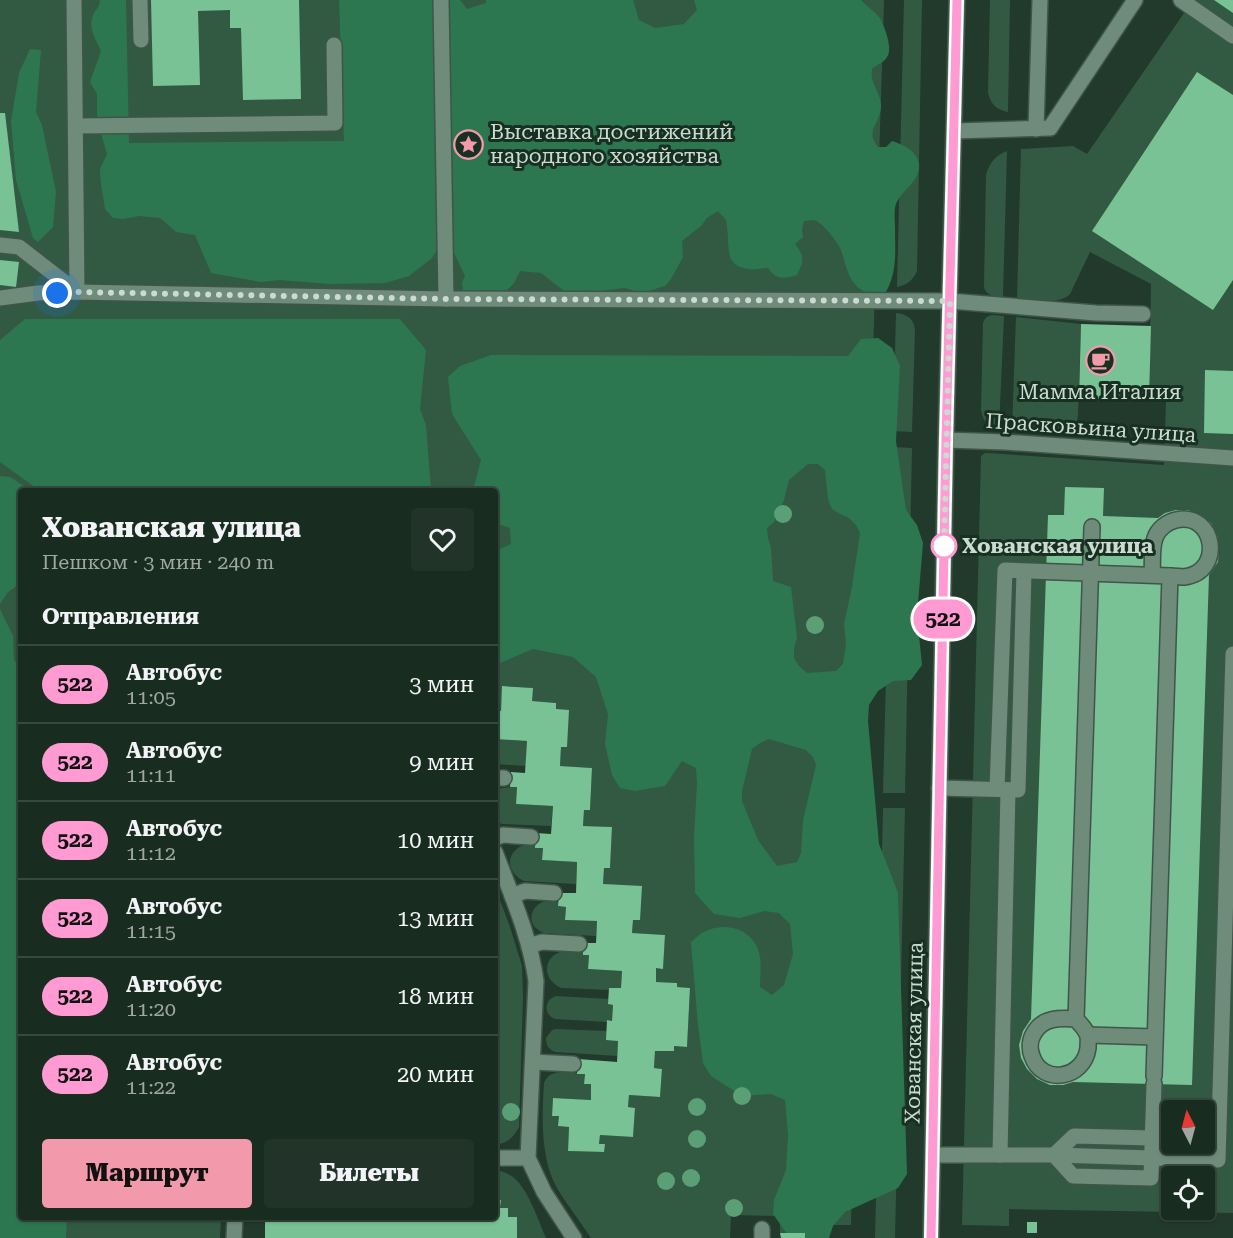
<!DOCTYPE html>
<html lang="ru">
<head>
<meta charset="utf-8">
<style>
  body { margin:0; font-family:"Roboto Serif",serif; background:#223429; color:#f1f3f6; height:100vh; display:flex; flex-direction:column; font-size:22px; white-space:nowrap }
  * { box-sizing:border-box; margin:0 }
  p { font-size:20px; color:#9fa7a5 }
  .icon { flex:none; width:33px; height:33px; fill:none; stroke:currentColor; stroke-width:2; stroke-linecap:round; stroke-linejoin:round }
  .map { position:relative; flex:1; overflow:hidden }
  .sheet { position:absolute; left:18px; top:488px; width:480px; height:732px; display:flex; flex-direction:column; background:#192c20; border-radius:6px; box-shadow:0 2px 4px #0004,0 0 0 2px #37483e }
  .sheet>* { flex:none }
  .badge { padding:0 12px; border-radius:20px; font-size:21px; line-height:39px }
  .needle { width:39px; rotate:354deg }
  .buttons { position:absolute; left:1161px; top:1100px; display:grid; gap:12px }
  .buttons a { display:grid; place-items:center; width:54px; height:54px; border-radius:6px; background:#192c20; box-shadow:0 2px 4px #0004,0 0 0 2px #37483e; font-size:30px }
  .you { position:absolute; width:30px; height:30px; margin:-15px; border:4px solid #fff; border-radius:50%; background:#1a73e8; box-shadow:0 0 0 9px #1a73e833 }
  .map>.badge { position:absolute; translate:-50% -50%; box-shadow:0 0 0 3px #fff }
  h2 { padding:0 24px; font-size:22px; line-height:54px }
  .round { display:grid; place-items:center; flex:none; width:63px; height:63px; border-radius:6px; background:#223429 }
  .overview { display:flex; align-items:center; justify-content:space-between; height:102px; padding:0 24px }
  h1 { font-size:28px; font-weight:800; line-height:45px }
  .primary-button { display:flex; gap:12px; margin-top:auto; padding:12px 24px }
  .primary-button a { flex:1; height:69px; border-radius:6px; background:#f29aac; color:#111; font-size:24px; font-weight:800; line-height:69px; text-align:center }
  .primary-button a+a { background:#223429; color:#f1f3f6 }
  ul { padding:0; list-style:none }
  li { display:flex; align-items:center; gap:18px; height:78px; padding:0 24px; border-top:2px solid #37483e }
  li div { flex:1 }
  li b { display:block; font-size:22px }
  li em { font-style:normal }
  li .badge { min-width:66px; font-weight:700; text-align:center }
  .map>svg:first-child { display:block }
  .green { fill:#325a42; fill-rule:evenodd }
  .forest { fill:#2c774f; fill-rule:evenodd }
  .building { fill:#78c295 }
  .lines { fill:none; stroke-linecap:round; stroke-linejoin:round }
  .minor-casing { stroke:#3f5548; stroke-width:18 }
  .minor { stroke:#6f8b79; stroke-width:15 }
  .tree { fill:#5b9f76 }
  .line-casing { stroke:#fff; stroke-width:14 }
  .line { stroke:#ff9ad2; stroke-width:9 }
  .walk { stroke:#ccdbd1; stroke-width:6; stroke-dasharray:0 10.8 }
  .stop-dot { fill:#fff; stroke:#ff9ad2; stroke-width:3 }
  .labels { text-anchor:middle; stroke-width:6; stroke-linejoin:round; paint-order:stroke }
  .poi-label { font-size:21px; fill:#ccdbd1; stroke:#173021; text-anchor:start }
  .street-label { font-size:21px; fill:#ccdbd1; stroke:#173021 }
  .stop-label { font-size:21px; font-weight:bold; fill:#ccdbd1; stroke:#173021; text-anchor:start }
</style>
</head>
<body>
<div class="map">
<svg width="1233" height="1238" viewBox="0 0 1233 1238">
  <rect width="100%" height="100%" fill="#213a2b"/>
  <!-- green -->
  <g class="green">
    <path d="M0,0H884L859,805L851,1225H805V1233H780V1216L731,1215L730,1238H591C580,1221 567,1205 557,1188C540,1158 542,1116 544,1083C550,1067 570,1073 585,1074L584,1084H591V1100L553,1098L552,1116H559V1126L569,1127L568,1151L604,1152V1144H599L600,1135L633,1137L635,1108L628,1107L629,1095L660,1097L662,1069L654,1068L655,1051H673L674,1046L687,1047L690,988L677,987V983L656,982V968H663L665,935L632,933L633,920H640L603,884L604,868H610L612,827L583,826L584,810H590L592,768L560,766L561,747H567L556,709V703L532,701V688L503,686L501,711H495V490H21V1216L221,1217L220,1238H0Z"/>
    <path d="M904,0H922L917,271C913,280 907,285 897,287Z"/>
    <path d="M990,0H1010L1008,112C996,110 990,103 988,92Z"/>
    <path d="M1193,0H1233V1213L1009,1209V1226L962,1225L981,456L985,453H987L1164,465L1166,400H1149L1151,284L1090,252L1070,294C1059,306 1032,300 1017,299L1021,149L1073,146L1087,154ZM1172,1110H1204V1143H1172ZM1172,1176H1204V1209H1172Z"/>
    <path d="M1007,151L1003,297C995,297 986,296 984,287L986,175C989,163 996,155 1007,151Z"/>
    <path d="M896,313C907,314 914,319 915,330L912,432L893,431Z"/>
    <path d="M992,315L1004,316L999,428C987,426 983,421 981,410L983,323C985,318 987,316 992,315Z"/>
    <path d="M1016,317L1081,324L1078,415C1077,424 1075,428 1067,432L1012,429Z"/>
    <polygon points="892,447 912,448 905,793 883,793"/>
    <polygon points="495,739 527,741 526,766 495,764"/>
    <polygon points="510,787 517,787 516,804 553,806 551,826 502,824 496,821 495,791 497,789"/>
    <polygon points="883,808 905,808 895,1238 875,1238 876,1198 874,1197"/>
    <path d="M526,844H536V848H543L542,860L577,862L576,884L524,881C505,872 505,851 526,844Z"/>
    <path d="M495,887L510,927L522,966L523,997L519,1127C513,1138 508,1143 495,1145Z"/>
    <path d="M545,901L558,902V906L566,907L565,920L597,921L596,936L544,933C526,926 528,907 545,901Z"/>
    <path d="M563,951L583,952V955H589L588,969L622,971L621,988H609V990L561,988C542,979 542,957 563,951Z"/>
    <path d="M556,996L609,999V1004L613,1005L612,1021L607,1020V1022L555,1019C543,1014 544,1000 556,996Z"/>
    <path d="M556,1029L606,1031L618,1041L617,1056L555,1052C548,1049 546,1045 546,1038L552,1030Z"/>
    <path d="M495,1170C501,1171 508,1173 513,1177C529,1190 538,1220 546,1238H517V1217H508V1208H500L501,1200H495Z"/>
  </g>
  <!-- forest -->
  <g class="forest">
    <path d="M100,0H126L129,143L344,141L339,0H460L467,9L486,3V0H633L639,20L655,28L684,24L697,10L694,0H861C866,6 878,14 881,20C885,28 893,49 887,57C885,62 876,65 872,69C872,72 871,75 872,78C874,88 881,95 881,106C881,123 864,130 878,147H886L892,141C904,145 917,151 919,164C921,183 898,191 895,208C894,214 895,221 895,227C895,250 898,274 884,295C873,295 861,293 854,283C846,273 845,259 840,248C836,240 822,222 814,220C811,220 807,221 804,221L802,229L803,237L795,244C805,257 804,260 797,275C784,279 776,280 768,268C761,268 754,270 748,269C729,266 729,256 728,240C728,234 727,227 726,220L718,211L707,218L702,225L682,241L683,257L671,279L665,286L642,293L624,288L601,291L572,297L541,273L520,271L514,283L500,297L477,299L463,291L462,283L465,276L453,251L447,246L437,250L432,258L409,276L385,283L329,284L280,280L261,282L211,273L195,235L176,232L160,218L139,216L123,219L113,218L105,209L101,184L100,169L107,154L100,130L97,114V94L90,82L101,51C95,38 87,27 94,13C97,8 100,6 100,0Z"/>
    <polygon points="30,49 41,50 36,112 42,125 56,192 53,227 38,242 33,238 16,180 11,121 19,73"/>
    <polygon points="25,319 400,319 426,350 420,409 426,425 431,490 39,490 0,462 0,340"/>
    <path d="M878,338L892,348L900,366L896,441L906,510L917,525L923,543L917,616L922,665L911,680L893,681L878,691L869,705L868,721L879,844L898,893L907,1174L898,1188L845,1212L833,1226L829,1238H790L773,1214L774,1200L786,1170L788,1135L785,1100L771,1094L742,1096L711,1076L703,1063L698,1025L691,942C695,939 698,935 702,933C720,922 746,926 756,945C763,957 760,973 760,987L772,995L784,985L793,954L790,924L779,913L764,911L740,918L714,914L695,893L694,837L697,783L696,768L682,761L665,786L635,791L620,788L612,775L605,744L608,714L596,677L573,657L533,649L495,665V551L511,544L510,528L495,523V490H473L481,460L452,414L448,377L460,366L491,355L848,356L861,339ZM808,464H818L825,470L828,499L832,509L840,514L849,518L856,525L860,533L852,587L844,624L846,644L843,664L836,671L807,673L799,666L794,658V648L797,638L791,587L773,581L771,548L768,538L767,528L774,522L784,500L789,480ZM769,739L806,750L813,757L816,765L803,820L801,853L797,862L777,866L758,840L742,801V791L752,749L760,743Z"/>
    <polygon points="0,476 10,477 30,490 21,490 21,583 8,592 0,604"/>
    <polygon points="0,609 13,636 14,661 21,665 21,1216 67,1217 66,1238 0,1238"/>
  </g>
  <!-- building -->
  <g class="building">
    <polygon points="151,0 299,0 301,99 243,100 241,28 230,28 230,10 198,11 200,85 153,86"/>
    <polygon points="1214,0 1233,0 1233,13"/>
    <polygon points="1197,72 1233,95 1233,280 1213,310 1092,231"/>
    <polygon points="0,113 5,113 19,232 0,230"/>
    <polygon points="0,260 19,262 16,287 0,285"/>
    <polygon points="1081,324 1151,326 1149,400 1079,398"/>
    <polygon points="1205,370 1233,371 1233,434 1204,433"/>
    <polygon points="1065,487 1104,488 1103,516 1158,518 1165,513 1176,510 1188,510 1199,514 1211,523 1217,535 1219,549 1218,562 1209,575 1192,1085 1073,1082 1063,1085 1050,1085 1037,1079 1027,1069 1021,1058 1019,1045 1023,1031 1031,1019 1048,515 1064,515"/>
    <polygon points="502,686 533,688 532,701 556,703 556,709 569,710 567,747 561,747 560,766 592,768 590,810 584,810 583,826 612,827 610,868 604,868 603,884 642,886 640,920 633,920 632,933 665,935 663,969 656,968 656,982 677,983 677,987 690,988 687,1047 674,1046 674,1051 655,1051 654,1068 662,1069 660,1097 629,1095 628,1107 635,1108 633,1137 600,1135 599,1144 605,1144 604,1152 568,1151 569,1127 558,1126 559,1116 552,1116 553,1098 591,1100 591,1084 584,1084 585,1074 577,1074 578,1059 617,1062 618,1041 606,1040 607,1020 612,1021 613,1005 608,1004 609,988 621,988 622,971 588,969 589,955 583,955 583,943 596,943 597,921 565,920 566,907 558,906 559,893 576,893 577,862 542,860 543,848 535,848 536,833 551,834 553,806 516,804 517,787 510,787 511,772 525,773 527,741 495,739 495,711 501,711"/>
    <polygon points="495,1200 501,1200 500,1208 508,1208 508,1217 517,1217 517,1238 265,1238 265,1216 495,1216"/>
    <rect x="1027" y="1222" width="10" height="11"/>
    <polygon points="780,1233 805,1233 805,1238 781,1238"/>
  </g>
  <g class="lines">
    <defs>
      <g id="minor">
        <polyline points="140,0 141,40"/>
        <polyline points="441,0 446,299"/>
        <polyline points="1181,0 1233,36"/>
        <polyline points="76,126 335,123 334,45"/>
        <polyline points="1036,129 1040,0"/>
        <polyline points="955,131 1050,128 1135,0"/>
        <polyline points="0,245 19,247 77,292 74,0"/>
        <polyline points="0,298 38,293 77,292 446,299 950,301 1096,313 1143,314"/>
        <polyline points="946,440 1004,442 1233,458"/>
        <path d="M1152,575C1153,563 1151,549 1155,538C1158,529 1167,522 1176,520C1215,511 1225,572 1184,577C1180,577 1175,576 1170,576"/>
        <polyline points="495,778 504,778"/>
        <polyline points="939,788 1018,790 1024,572"/>
        <polyline points="997,789 1005,570 1170,576 1154,1076"/>
        <polyline points="495,838 503,835 531,837"/>
        <path d="M495,852C511,894 530,936 536,981L528,1158L544,1192L574,1238"/>
        <polyline points="512,896 525,891 554,893"/>
        <polyline points="529,946 542,942 579,944"/>
        <path d="M1076,1019C1060,1018 1043,1017 1034,1033C1030,1039 1029,1048 1032,1056C1042,1086 1084,1079 1088,1048C1088,1043 1089,1037 1087,1034C1085,1028 1079,1023 1076,1019L1092,527"/>
        <polyline points="1088,1035 1155,1037"/>
        <polyline points="533,1062 573,1064"/>
        <polyline points="933,1155 1054,1155 1218,1160 1233,654"/>
        <polyline points="1000,1155 1008,790"/>
        <polyline points="1054,1155 1073,1176 1151,1178 1154,1084"/>
        <polyline points="1054,1155 1074,1136 1152,1138"/>
        <polyline points="495,1158 528,1158"/>
        <polyline points="234,1238 235,1216"/>
        <polyline points="762,1238 762,1229"/>
        <polyline points="931,1238 946,440 957,0"/>
      </g>
    </defs>
    <!-- minor casing -->
    <use href="#minor" class="minor-casing"/>
    <!-- minor -->
    <use href="#minor" class="minor"/>
  </g>
  <!-- trees -->
  <g class="tree">
    <circle cx="783" cy="514" r="9"/>
    <circle cx="815" cy="625" r="9"/>
    <circle cx="742" cy="1096" r="9"/>
    <circle cx="697" cy="1107" r="9"/>
    <circle cx="511" cy="1112" r="9"/>
    <circle cx="697" cy="1139" r="9"/>
    <circle cx="691" cy="1178" r="9"/>
    <circle cx="666" cy="1181" r="9"/>
    <circle cx="734" cy="1208" r="9"/>
  </g>
  <g class="lines">
    <defs>
      <polyline id="line" points="931,1238 946,440 957,0"/>
    </defs>
    <!-- line casing -->
    <use href="#line" class="line-casing"/>
    <!-- line -->
    <use href="#line" class="line"/>
    <!-- walk -->
    <polyline class="walk" points="57,293 77,292 446,299 950,301 944,546"/>
  </g>
  <!-- icons -->
  <defs>
    <symbol id="sight-ring" viewBox="-11 -11 22 22"><circle r="9.5" fill="#173021" stroke="#f29aac" stroke-width="1.5"/><path d="M0-6L1.8-2.2L6-1.7L2.9 1.2L3.7 5.4L0 3.3L-3.7 5.4L-2.9 1.2L-6-1.7L-1.8-2.2Z" fill="#f29aac"/></symbol>
    <symbol id="cafe-ring" viewBox="-11 -11 22 22"><circle r="9.5" fill="#173021" stroke="#f29aac" stroke-width="1.5"/><path d="M-5.5-4.5H6V0H3Q3 3.5 0 3.5H-2.5Q-5.5 3.5-5.5 0ZM3-3.2v2h1.7v-2ZM-6 4.5H4V6H-6Z" fill="#f29aac"/></symbol>
  </defs>
  <g fill-rule="evenodd">
    <use href="#sight-ring" x="452" y="128" width="33" height="33"/>
    <use href="#cafe-ring" x="1084" y="344" width="33" height="33"/>
  </g>
  <!-- markers -->
  <circle class="stop-dot" cx="944" cy="546" r="12"/>
  <g class="labels">
    <!-- poi labels -->
    <g class="poi-label">
      <text x="490" y="139">Выставка достижений<tspan x="490" dy="24">народного хозяйства</tspan></text>
      <text x="1100" y="399" text-anchor="middle">Мамма Италия</text>
    </g>
    <!-- street labels -->
    <g class="street-label">
      <text transform="translate(1091 428) rotate(4)" y="7">Прасковьина улица</text>
      <text transform="translate(914 1033) rotate(-89)" y="7">Хованская улица</text>
    </g>
    <!-- stop labels -->
    <g class="stop-label">
      <text x="962" y="553">Хованская улица</text>
    </g>
  </g>
</svg>
<div class="buttons">
<a><svg class="needle" viewBox="-14 -14 28 28"><path d="M0-13l5 13h-10z" fill="#e53935"/><path d="M0 13l5-13h-10z" fill="#9fa7a5"/></svg></a>
<a><svg class="icon" aria-label="locate" viewBox="0 0 24 24"><circle cx="12" cy="12" r="6"/><path d="M12 2v4M12 18v4M2 12h4M18 12h4"/></svg></a>
</div>
<div class="you" style="left:57px;top:293px"></div>
<b class="badge" style="left:943px;top:619px;background:#ff9ad2;color:#111">522</b>
<section class="sheet">
<div class="overview"><div><h1>Хованская улица</h1><p>Пешком · 3 мин · 240 m</p></div><a class="round"><svg class="icon" aria-label="heart" viewBox="0 0 24 24"><path d="M12 20l-8-8c-3-5 5-10 8-4 3-6 11-1 8 4z"/></svg></a></div>
<h2>Отправления</h2>
<ul>
<li><span class="badge" style="background:#ff9ad2;color:#111">522</span><div><b>Автобус</b><p>11:05</p></div><em>3 мин</em></li>
<li><span class="badge" style="background:#ff9ad2;color:#111">522</span><div><b>Автобус</b><p>11:11</p></div><em>9 мин</em></li>
<li><span class="badge" style="background:#ff9ad2;color:#111">522</span><div><b>Автобус</b><p>11:12</p></div><em>10 мин</em></li>
<li><span class="badge" style="background:#ff9ad2;color:#111">522</span><div><b>Автобус</b><p>11:15</p></div><em>13 мин</em></li>
<li><span class="badge" style="background:#ff9ad2;color:#111">522</span><div><b>Автобус</b><p>11:20</p></div><em>18 мин</em></li>
<li><span class="badge" style="background:#ff9ad2;color:#111">522</span><div><b>Автобус</b><p>11:22</p></div><em>20 мин</em></li>
</ul>
<div class="primary-button"><a>Маршрут</a><a>Билеты</a></div>
</section>
</div>
</body>
</html>
